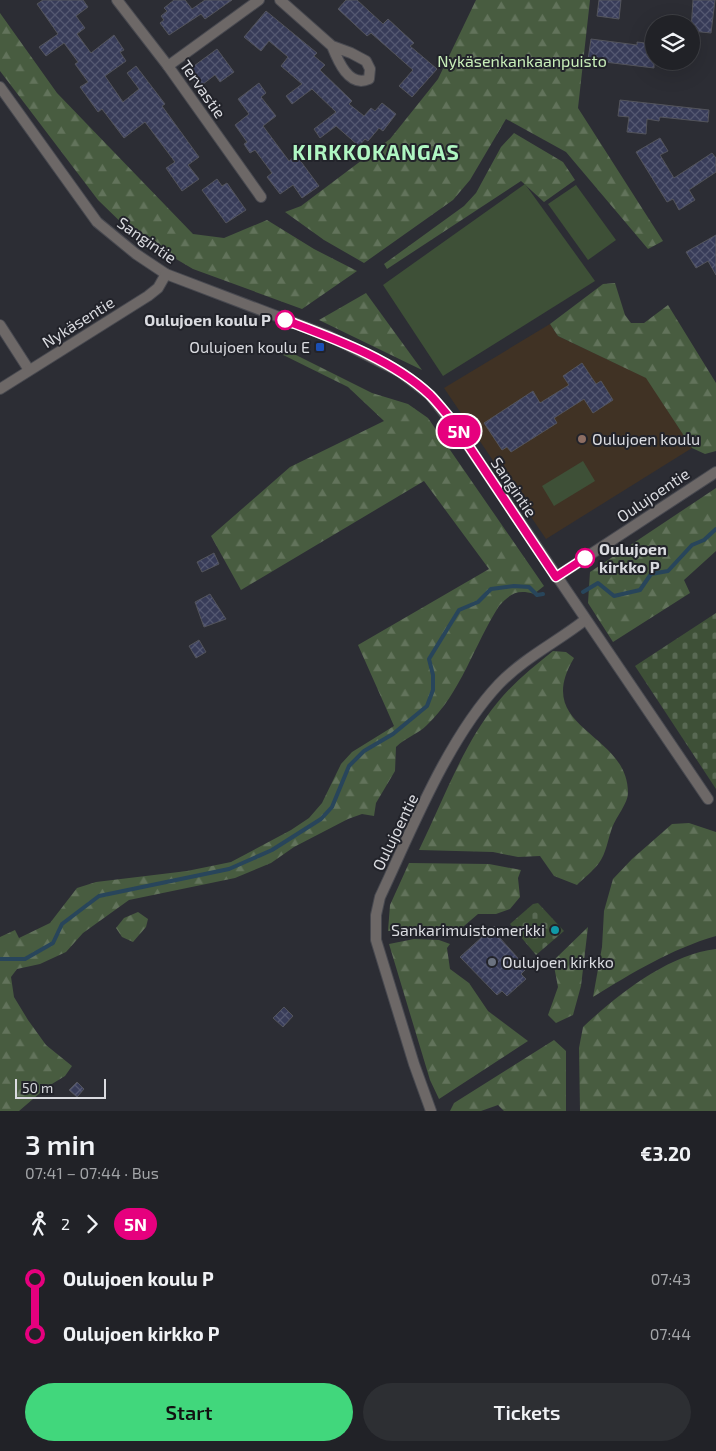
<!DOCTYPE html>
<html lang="en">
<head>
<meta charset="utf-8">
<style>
  body { margin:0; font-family:"Exo 2",sans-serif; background:#2d2f33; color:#f1f3f6; height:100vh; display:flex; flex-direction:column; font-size:19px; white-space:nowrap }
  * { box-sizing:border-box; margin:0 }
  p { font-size:16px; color:#a2a4a7 }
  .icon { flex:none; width:28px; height:28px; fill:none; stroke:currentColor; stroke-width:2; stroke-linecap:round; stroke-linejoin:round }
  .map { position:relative; height:1111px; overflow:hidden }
  .sheet { display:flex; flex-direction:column; background:#212227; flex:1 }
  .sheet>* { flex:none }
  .badge { padding:0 10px; border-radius:16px; font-size:18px; line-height:32px }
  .fabs { position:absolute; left:645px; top:15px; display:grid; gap:10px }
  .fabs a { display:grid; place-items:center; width:55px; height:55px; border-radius:50%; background:#212227; box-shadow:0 5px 20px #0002,0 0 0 1px #3e3f44; font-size:25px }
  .scale { position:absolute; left:15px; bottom:12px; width:91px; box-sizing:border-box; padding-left:5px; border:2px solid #dadbe0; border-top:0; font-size:14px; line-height:18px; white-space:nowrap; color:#dadbe0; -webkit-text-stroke:4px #22232a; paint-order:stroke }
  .map>.badge { position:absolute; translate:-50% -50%; box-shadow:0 0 0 2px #fff }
  .legs { display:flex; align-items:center; gap:8px; height:55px; padding:0 25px; font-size:16px }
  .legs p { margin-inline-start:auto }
  .overview { display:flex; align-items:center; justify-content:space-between; height:85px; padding:0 25px }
  h1 { font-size:28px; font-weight:600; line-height:38px }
  .cta { display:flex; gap:10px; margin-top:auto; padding:10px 25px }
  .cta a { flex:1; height:58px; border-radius:30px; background:#41d77c; color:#111; font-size:20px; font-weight:600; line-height:58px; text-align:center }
  .cta a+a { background:#2d2f33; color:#f1f3f6 }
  ul { padding:0 25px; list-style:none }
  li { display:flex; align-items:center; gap:18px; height:55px; font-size:19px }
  li i { display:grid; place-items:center; width:8px; height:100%; margin:0 6px; background:currentColor }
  li i::after { content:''; width:12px; height:12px; margin:-6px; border:4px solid; border-radius:50%; background:#212227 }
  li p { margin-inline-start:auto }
  li:first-child i { background:linear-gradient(#0000 50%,currentColor 0) }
  li:last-child i { background:linear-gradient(currentColor 50%,#0000 0) }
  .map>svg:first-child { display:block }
  .education { fill:#403224 }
  .forest { fill:url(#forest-firs) }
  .cemetery { fill:url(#cemetery-stones) }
  .pitch { fill:#3e5037 }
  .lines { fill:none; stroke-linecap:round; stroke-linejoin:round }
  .stream { stroke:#28455b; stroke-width:4 }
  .building { fill:url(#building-cross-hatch); stroke:#53545c }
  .minor-casing { stroke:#484950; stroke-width:12 }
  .minor { stroke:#6d6867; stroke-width:10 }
  .line-1-casing { stroke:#fff; stroke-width:11 }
  .line-1 { stroke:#e6007e; stroke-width:8 }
  .stop-1-dot { fill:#fff; stroke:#e6007e; stroke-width:2.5 }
  .transit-dot { fill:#1a4fb4; stroke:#22232a; stroke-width:2 }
  .education-dot { fill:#8d6e63; stroke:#22232a; stroke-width:2 }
  .culture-dot { fill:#0f9aa8; stroke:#22232a; stroke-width:2 }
  .worship-dot { fill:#6b7280; stroke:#22232a; stroke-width:2 }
  .labels { text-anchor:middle; stroke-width:4; stroke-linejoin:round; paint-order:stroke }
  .park-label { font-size:16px; fill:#c8eeb9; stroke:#22232a }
  .street-label { font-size:16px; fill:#dadbe0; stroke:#22232a }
  .stop-label { font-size:16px; font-weight:bold; fill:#dadbe0; stroke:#22232a; text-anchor:end }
  .poi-label { font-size:16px; fill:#dadbe0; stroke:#22232a; text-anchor:end }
  .district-label { font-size:21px; font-weight:bold; letter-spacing:1px; fill:#aff6c2; stroke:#22232a }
</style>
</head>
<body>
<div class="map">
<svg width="716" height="1111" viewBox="0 0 716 1111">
  <defs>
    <pattern id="forest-firs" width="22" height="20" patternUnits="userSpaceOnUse" patternTransform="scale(1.25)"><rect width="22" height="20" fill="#485c40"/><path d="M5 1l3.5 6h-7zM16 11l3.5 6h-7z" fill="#62735b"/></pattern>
    <pattern id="cemetery-stones" width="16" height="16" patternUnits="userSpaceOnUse" patternTransform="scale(1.25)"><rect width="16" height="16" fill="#3e5037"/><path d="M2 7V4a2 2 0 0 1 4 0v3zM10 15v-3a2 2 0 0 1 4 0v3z" fill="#596954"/></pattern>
    <pattern id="building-cross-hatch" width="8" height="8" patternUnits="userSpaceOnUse" patternTransform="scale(1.25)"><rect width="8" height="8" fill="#383c59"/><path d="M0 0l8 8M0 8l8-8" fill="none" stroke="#545871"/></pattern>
  </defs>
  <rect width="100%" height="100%" fill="#2c2d34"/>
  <!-- education -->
  <polygon class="education" points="550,324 558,336 647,378 692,448 546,539 444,388"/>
  <!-- forest -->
  <g class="forest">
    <polygon points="476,0 590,0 578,108 663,241 648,249 566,152 506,119 470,180 453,200 364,263 324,240 285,212 301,206 390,139 438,79"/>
    <polygon points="0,13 57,93 193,234 224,238 267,220 314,249 357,271 302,309 193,269 132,233 98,200 0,71"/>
    <polygon points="514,133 563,162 575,180 544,202 521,181 387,269 384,264 464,206 476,193 501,147"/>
    <polygon points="615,283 625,315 631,323 644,323 668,305 716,383 716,451 705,454 692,448 646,378 558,336 550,324 603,284"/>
    <polygon points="366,293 422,370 319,320"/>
    <path d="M263,345L278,346L372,393L408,404L428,418L544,586L534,594C517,589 510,594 499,606C474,645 461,693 427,725C418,734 405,738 396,747L395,771L376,803L374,816L362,814L348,819L294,847L271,863L235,878L129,900L83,933L66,952L40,964L17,969L11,977L14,997L28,1020L46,1045L72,1066L65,1076L47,1087L19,1111H0V937L15,930L19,938L50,923L77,888L96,882L187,871L231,862L291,830L309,818L322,803L341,764L352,752L394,726L358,645L489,569L424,481L241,590L211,536L290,467L384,421L348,387Z"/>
    <polygon points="716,488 716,551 684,580 690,593 613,642 588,603 590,572"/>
    <path d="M553,651L566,652L574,658C531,730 628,731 628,793C628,803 616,817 612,828C608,839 606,854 599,863C593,871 584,878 577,885L554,876L540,856L518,857L493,852L419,850C443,801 462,746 497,703C513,683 533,667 553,651Z"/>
    <path d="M689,823L716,832V936C671,949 632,973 593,997L602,947L604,911L613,879L632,859L672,824Z"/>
    <polygon points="409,863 489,864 521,870 518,878 520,897 510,909 496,914 478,914 457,932 423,927 388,931 390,905"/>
    <polygon points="138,912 148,919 146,927 133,942 122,937 116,928 124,918"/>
    <polygon points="588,927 581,986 573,1015 556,1023 548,1015 558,987 553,961"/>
    <polygon points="414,939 439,940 450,944 447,948 450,969 469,983 488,1011 528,1041 439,1099 430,1080 389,944"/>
    <path d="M716,949V1111H580L579,1048L583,1027C617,995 669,954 716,949Z"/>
    <polygon points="554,1040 566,1051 566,1111 504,1111 498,1105 481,1111 450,1111 454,1103"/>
  </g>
  <!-- cemetery -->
  <g class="cemetery">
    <polygon points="716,613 716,789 635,666"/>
    <polygon points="538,903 564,931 536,955 510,924 533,904"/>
  </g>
  <!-- pitch -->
  <g class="pitch">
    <polygon points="525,184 595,281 443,376 383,285"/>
    <polygon points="576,185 616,240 588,260 548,204"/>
    <polygon points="583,461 595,481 554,506 542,486"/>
  </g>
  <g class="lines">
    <!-- stream -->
    <g class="stream">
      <polyline points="583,592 598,583 614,596 640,590 651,574 668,571 692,545 704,540 716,529"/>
      <polyline points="0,959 25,959 53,943 62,924 99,896 229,869 272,850 321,819 332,807 349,766 364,751 393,734 427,706 433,690 433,675 429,659 459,610 478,602 491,589 514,586 529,587 537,595 543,594"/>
    </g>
  </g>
  <!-- building -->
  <g class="building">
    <polygon points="43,0 83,0 88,7 76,16 85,28 77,34 91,53 114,35 124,50 120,52 126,61 105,76 123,102 139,89 127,73 136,66 165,104 162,106 199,157 188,165 199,179 182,191 166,168 175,162 145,122 124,138 102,109 98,112 80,87 88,82 75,64 78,62 64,43 46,56 39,47 58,34 37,4"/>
    <polygon points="174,0 185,0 192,9 205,0 232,0 205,19 201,14 169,35 160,23 164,20 161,16 167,11 164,8"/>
    <polygon points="346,0 357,0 383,24 388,19 414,43 410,46 437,69 412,97 399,86 413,70 371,33 367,36 338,9"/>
    <polygon points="599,0 621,0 619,19 597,16"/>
    <polygon points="693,0 715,0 711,33 691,31"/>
    <polygon points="266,11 317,53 314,56 325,65 320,70 352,101 349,104 364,116 371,108 375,111 382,103 396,114 383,131 379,128 368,141 365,139 359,146 336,126 320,138 314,129 336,112 312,89 292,104 286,96 302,84 281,66 288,57 269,41 261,51 244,37"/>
    <polygon points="591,39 637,45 637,42 654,44 654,68 588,60"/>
    <polygon points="217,49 234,72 220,82 215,75 199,87 187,71"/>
    <polygon points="259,83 266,93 261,97 276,116 263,126 289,161 296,155 319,186 302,198 293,185 280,194 267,177 272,173 255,150 250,153 244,144 247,142 235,125 249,114 238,99"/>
    <polygon points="620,100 709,110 708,122 660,117 659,121 647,119 646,134 627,132 629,117 618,116"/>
    <polygon points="660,138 668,151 660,155 674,178 712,153 716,158 716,172 689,190 695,200 679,210 673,199 667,202 636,152"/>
    <polygon points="217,179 222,186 227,183 246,210 226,223 202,190"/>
    <polygon points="716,235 716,275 708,261 696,268 686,252"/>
    <polygon points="582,363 596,384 601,381 613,400 593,413 584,399 554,418 557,423 511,452 507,447 502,450 484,423 533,391 540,403 569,385 563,376"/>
    <polygon points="214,553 219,564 202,572 197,562"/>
    <polygon points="210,594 226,619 204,627 195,602"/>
    <polygon points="199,640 206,652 196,658 189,646"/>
    <polygon points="494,926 502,934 499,937 527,968 521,974 526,979 507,996 502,991 497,995 460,957"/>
    <polygon points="284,1007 293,1016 283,1027 273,1018"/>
    <polygon points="77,1082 84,1089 77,1097 69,1090"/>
  </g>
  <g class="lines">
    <defs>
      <g id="minor">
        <polyline points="117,0 168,66 261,197"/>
        <path d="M280,0L332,46L351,53L366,61L370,69L369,79C349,88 338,61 332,46"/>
        <polyline points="168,66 259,0"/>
        <polyline points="0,87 97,222 136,254 166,274 329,336 400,372 430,395 459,432 708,799"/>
        <polyline points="0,325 29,370"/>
        <polyline points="0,389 148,296 158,288 166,274"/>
        <polyline points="556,577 716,472"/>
        <path d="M431,1111L414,1064L376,940V915L380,897C412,829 448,738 499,684C524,658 557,642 585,620"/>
      </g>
    </defs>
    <!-- minor casing -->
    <use href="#minor" class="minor-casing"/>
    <!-- minor -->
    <use href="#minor" class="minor"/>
  </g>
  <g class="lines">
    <defs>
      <path id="line-1" d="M285,320C332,338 392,359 430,395C437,402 444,411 450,418L556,577L585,558"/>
    </defs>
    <!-- line-1 casing -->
    <use href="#line-1" class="line-1-casing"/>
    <!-- line-1 -->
    <use href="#line-1" class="line-1"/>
  </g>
  <!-- markers -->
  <g class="stop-1-dot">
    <circle cx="285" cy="320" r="9"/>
    <circle cx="585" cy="558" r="9"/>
  </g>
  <rect class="transit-dot" x="315" y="342" width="10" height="10" rx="2.5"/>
  <circle class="education-dot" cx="582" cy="439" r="5"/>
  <circle class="culture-dot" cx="555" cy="930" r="5"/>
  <circle class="worship-dot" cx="492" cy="962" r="5"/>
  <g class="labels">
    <!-- park labels -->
    <g class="park-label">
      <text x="522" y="67">Nykäsenkankaanpuisto</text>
    </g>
    <!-- street labels -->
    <g class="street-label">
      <text transform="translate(203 89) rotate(55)" y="6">Tervastie</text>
      <text transform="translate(147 240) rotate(35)" y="6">Sangintie</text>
      <text transform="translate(78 322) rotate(-32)" y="6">Nykäsentie</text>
      <text transform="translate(514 487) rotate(56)" y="6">Sangintie</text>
      <text transform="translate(653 495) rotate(-34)" y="6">Oulujoentie</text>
      <text transform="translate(395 832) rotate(-64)" y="6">Oulujoentie</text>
    </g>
    <!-- stop labels -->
    <g class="stop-label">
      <text x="271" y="326">Oulujoen koulu P</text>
      <text x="599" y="555" text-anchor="start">Oulujoen<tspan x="599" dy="18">kirkko P</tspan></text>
    </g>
    <!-- poi labels -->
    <g class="poi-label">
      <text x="310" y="353">Oulujoen koulu E</text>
      <text x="592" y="445" text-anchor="start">Oulujoen koulu</text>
      <text x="545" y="936">Sankarimuistomerkki</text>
      <text x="502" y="968" text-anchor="start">Oulujoen kirkko</text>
    </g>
    <!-- district labels -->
    <g class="district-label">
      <text x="376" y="160">KIRKKOKANGAS</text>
    </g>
  </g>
</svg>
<div class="fabs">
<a><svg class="icon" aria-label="layers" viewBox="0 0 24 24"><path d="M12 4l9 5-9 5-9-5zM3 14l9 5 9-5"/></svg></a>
</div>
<div class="scale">50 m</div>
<b class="badge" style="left:459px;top:431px;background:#e6007e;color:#fff">5N</b>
</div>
<section class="sheet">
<div class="overview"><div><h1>3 min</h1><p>07:41 – 07:44 · Bus</p></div><b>€3.20</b></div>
<div class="legs"><svg class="icon" aria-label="walk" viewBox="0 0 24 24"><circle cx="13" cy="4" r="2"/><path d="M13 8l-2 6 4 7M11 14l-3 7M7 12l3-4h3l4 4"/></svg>2<svg class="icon" aria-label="forward" viewBox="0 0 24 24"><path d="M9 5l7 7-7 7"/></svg><b class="badge" style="background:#e6007e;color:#fff">5N</b></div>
<ul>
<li><i style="color:#e6007e"></i><b>Oulujoen koulu P</b><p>07:43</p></li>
<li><i style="color:#e6007e"></i><b>Oulujoen kirkko P</b><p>07:44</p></li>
</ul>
<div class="cta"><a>Start</a><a>Tickets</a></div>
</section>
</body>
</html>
